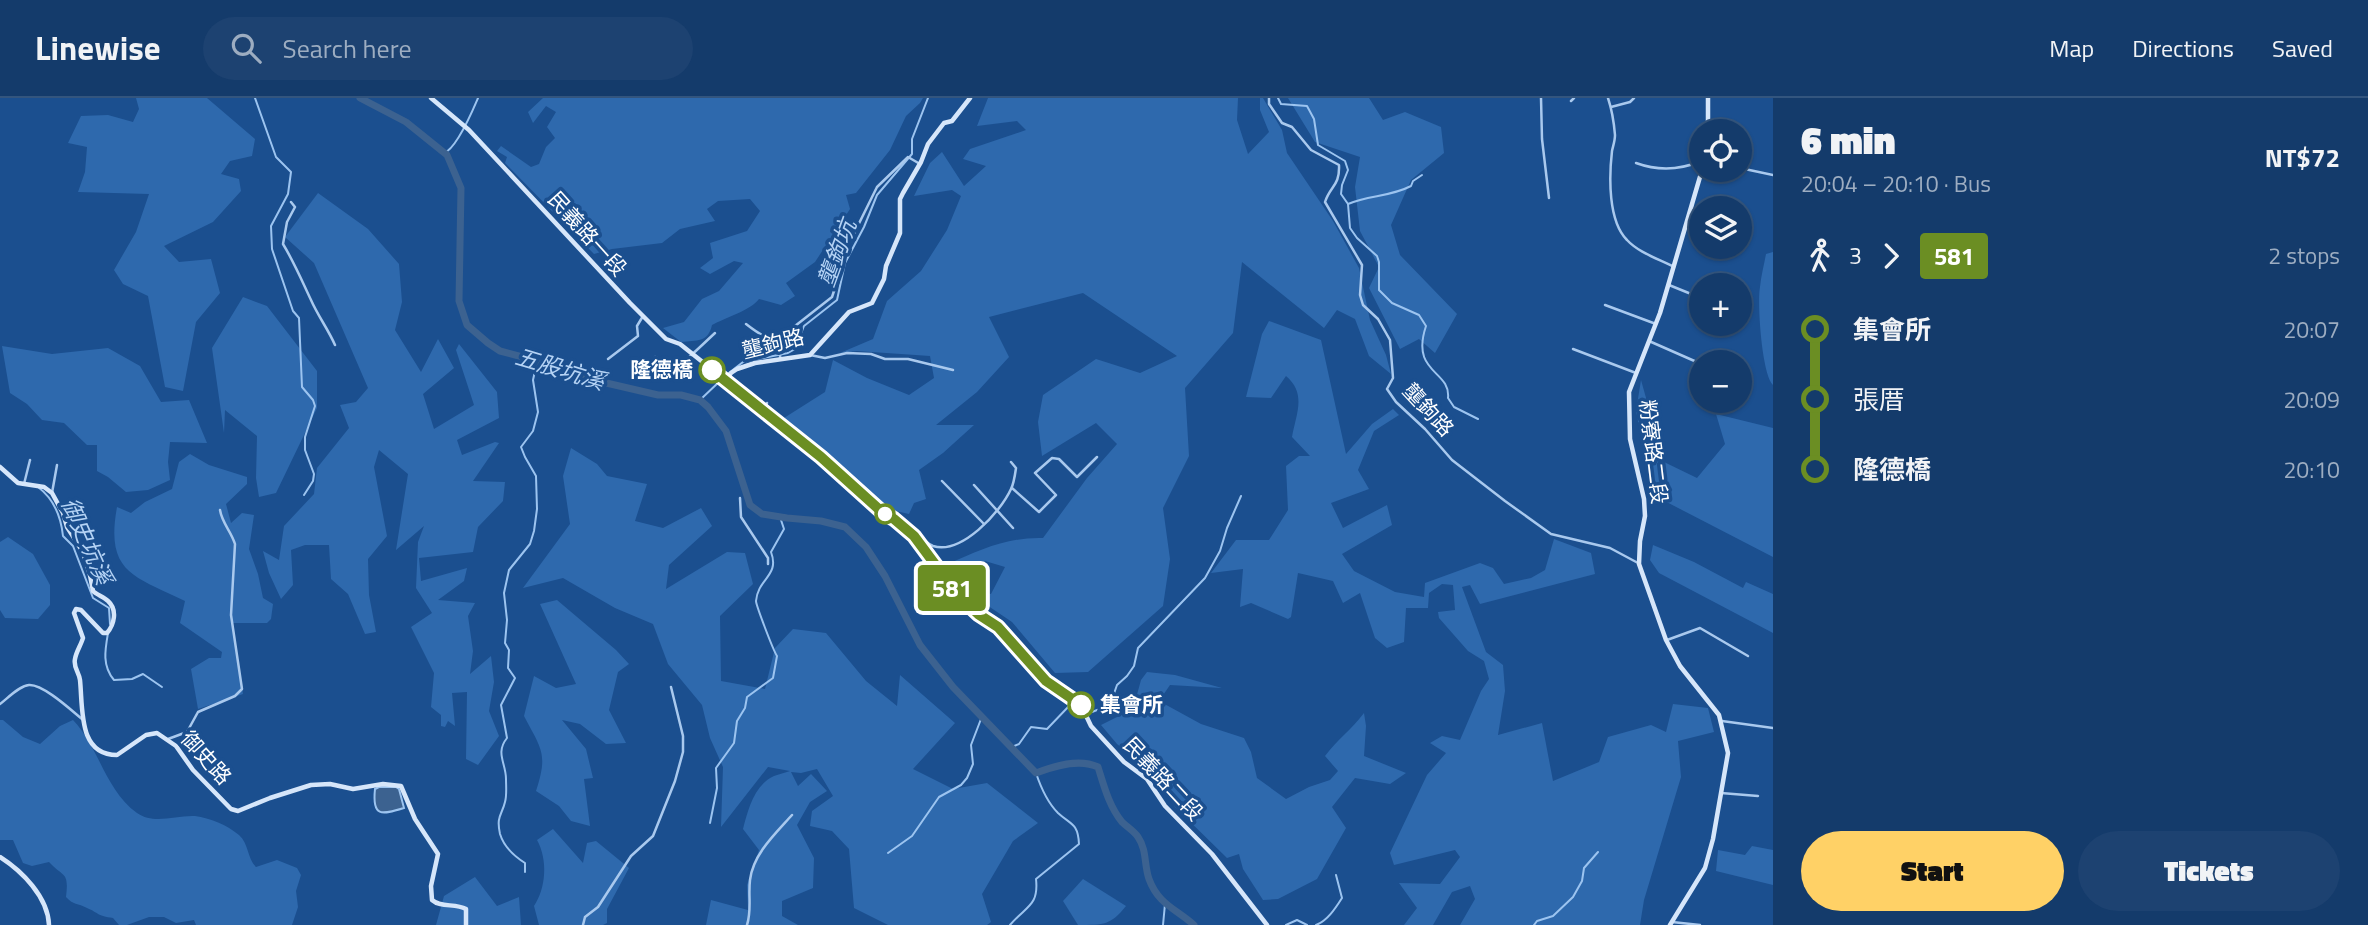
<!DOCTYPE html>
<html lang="en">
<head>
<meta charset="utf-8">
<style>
  body { margin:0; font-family:"Titillium Web","Noto Sans TC",sans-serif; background:#1d4271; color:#f1f3f6; height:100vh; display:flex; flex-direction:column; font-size:26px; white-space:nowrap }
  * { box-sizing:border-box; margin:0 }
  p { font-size:23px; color:#9dadc1 }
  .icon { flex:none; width:38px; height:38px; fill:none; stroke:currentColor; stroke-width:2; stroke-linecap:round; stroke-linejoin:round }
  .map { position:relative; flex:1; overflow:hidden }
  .drawer { display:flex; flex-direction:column; background:#143b6b; width:595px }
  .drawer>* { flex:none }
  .badge { padding:0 14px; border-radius:5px; font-size:24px; line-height:46px }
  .fabs { position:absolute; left:1689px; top:21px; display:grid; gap:14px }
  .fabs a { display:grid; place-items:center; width:63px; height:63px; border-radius:50%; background:#143b6b; box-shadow:0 2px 5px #0004,0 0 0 2px #33557e; font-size:35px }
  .map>.badge { position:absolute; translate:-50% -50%; box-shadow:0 0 0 4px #fff }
  .legs { display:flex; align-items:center; gap:10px; height:77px; padding:0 28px; font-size:23px }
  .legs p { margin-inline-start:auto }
  .headline { display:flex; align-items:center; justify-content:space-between; height:119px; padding:0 28px }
  h1 { font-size:38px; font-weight:800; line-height:52px }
  .primary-button { display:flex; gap:14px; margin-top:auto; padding:14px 28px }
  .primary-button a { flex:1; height:80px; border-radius:42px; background:#ffd166; color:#111; font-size:28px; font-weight:800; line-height:80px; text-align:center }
  .primary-button a+a { background:#1d4271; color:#f1f3f6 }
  ul { padding:0 28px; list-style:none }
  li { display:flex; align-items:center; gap:24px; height:70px; font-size:26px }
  li i { display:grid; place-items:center; width:10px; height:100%; margin:0 9px; background:currentColor }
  li i::after { content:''; width:18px; height:18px; margin:-9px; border:5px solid; border-radius:50%; background:#143b6b }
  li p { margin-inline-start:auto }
  li:first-child i { background:linear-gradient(#0000 50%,currentColor 0) }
  li:last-child i { background:linear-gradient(currentColor 50%,#0000 0) }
  header { display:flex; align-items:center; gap:42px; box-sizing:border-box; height:98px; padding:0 35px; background:#143b6b; border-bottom:2px solid #33557e }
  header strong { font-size:33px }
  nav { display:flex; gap:38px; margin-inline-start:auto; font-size:24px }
  .search { width:490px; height:63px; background:#1d4271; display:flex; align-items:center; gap:18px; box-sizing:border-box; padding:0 24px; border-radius:38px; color:#9dadc1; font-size:26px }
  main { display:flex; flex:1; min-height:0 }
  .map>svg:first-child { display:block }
  .green { fill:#2e69ad }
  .water { fill:#3c6290; stroke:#9cc4f0; stroke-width:2 }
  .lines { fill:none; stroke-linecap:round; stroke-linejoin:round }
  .stream { stroke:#9cc4f0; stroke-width:2 }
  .river { stroke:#3c6290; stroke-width:7 }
  .street { stroke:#a9c9ee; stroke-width:2.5 }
  .secondary { stroke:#d6e6fa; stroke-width:4.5 }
  .line-1-casing { stroke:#fff; stroke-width:16 }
  .line-1 { stroke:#6b8e23; stroke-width:10 }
  .stop-1-dot { fill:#fff; stroke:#6b8e23; stroke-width:3.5 }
  .labels { text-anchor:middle; stroke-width:7; stroke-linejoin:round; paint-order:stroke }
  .street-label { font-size:21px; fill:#fff; stroke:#1b4f8f }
  .stop-label { font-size:21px; font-weight:bold; fill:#fff; stroke:#1b4f8f; text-anchor:end }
  .water-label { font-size:23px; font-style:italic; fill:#b5d3f5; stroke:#1b4f8f }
</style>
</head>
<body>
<header>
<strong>Linewise</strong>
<div class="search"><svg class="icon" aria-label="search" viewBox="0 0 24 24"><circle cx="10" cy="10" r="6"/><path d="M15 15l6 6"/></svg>Search here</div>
<nav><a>Map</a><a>Directions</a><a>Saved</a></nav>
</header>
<main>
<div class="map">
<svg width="1773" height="827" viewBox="0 0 1773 827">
  <rect width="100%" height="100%" fill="#1b4f8f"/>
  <!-- green -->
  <g class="green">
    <polygon points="136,0 207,0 255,41 252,58 230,63 221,76 239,81 241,93 213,124 164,148 179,164 211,161 220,195 196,224 183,293 165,289 148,198 123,186 114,172 136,134 149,96 78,94 85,74 87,49 68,45 81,18 108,17 133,24 139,11"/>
    <path d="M543,0H923L920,5L906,18L890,52L856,95L846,97L850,111L815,164L786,185L795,198L781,207L759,201C751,212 725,220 712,227C708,245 697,242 681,244L663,230L684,224L702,201L719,193L743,165L734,163L710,176L700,170L713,160L710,145L747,133L760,113L750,101L718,103L707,111L715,123L680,131L662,145L612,151L594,156L505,65L507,59L497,53L501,48L531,69L539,66L546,49L555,40L547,29L556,14L546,8L533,25L528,14Z"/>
    <path d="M988,0H1238L1237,22L1248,56L1269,34L1260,12V0H1263L1282,32L1287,55L1333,123L1359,170L1370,222L1386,257L1391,276L1369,258L1355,221L1337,212L1324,230L1242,164L1233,235L1185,290L1189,358L1163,410L1170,461L1163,508L1088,574L1055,575L1012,524L963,491L991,496L1005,469L985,463L961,483L948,466C980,452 1007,439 1043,440L1087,380L1117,346L1096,325L1042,358L1038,324L1043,297L1096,261L1140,275L1177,258L1083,195L989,219L1009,259L977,294L936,327H974L943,355L919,372L926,401L914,405L909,416L887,411L784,320L825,294L833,262L867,280L909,297L934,280L930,258L857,253L840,255L873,241L887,203L921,173L947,132L961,98L952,92L914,98L930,65L942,54L964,88L986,68L963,61L970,51L1026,32L1017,23L977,28Z"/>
    <polygon points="1288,0 1369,0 1383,22 1405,14 1441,29 1444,55 1411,82 1391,127 1400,157 1457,216 1435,255 1419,241 1400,251 1369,190 1379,169 1360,133 1355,89 1360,59 1315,44"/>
    <polygon points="318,95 368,131 399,166 402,204 395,232 421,274 438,241 454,270 423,296 434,331 474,307 456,252 459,246 497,294 499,320 457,342 462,357 495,344 499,345 473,383 505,384 503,403 478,429 473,454 419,460 421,483 467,470 464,483 438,502 475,505 468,518 473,553 470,576 491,558 494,584 489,613 499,638 478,667 466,661 467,594 452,595 455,628 448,623 445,629 441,628 441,617 431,609 434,575 411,529 432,515 416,490 418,444 424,428 396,452 408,376 379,352 374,369 387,438 368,461 369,497 376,534 365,536 348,496 331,481 329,447 305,447 291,452 293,487 281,501 269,475 263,453 279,462 284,428 314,396 317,370 349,330 340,307 356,304 368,290 314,165 285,139"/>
    <path d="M1773,154V287C1762,277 1757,206 1760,189C1761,178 1764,167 1766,156Z"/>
    <polygon points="243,199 267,208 317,273 317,310 276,395 259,399 256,380 257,338 225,312 224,335 212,250"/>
    <path d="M1269,223L1321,242L1346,356L1372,326L1393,311L1399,317L1374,333L1358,372L1369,391L1331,405L1343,430L1387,407L1392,427L1342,456L1354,473L1395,494L1424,499L1425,485L1480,465L1493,470L1504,486L1531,480L1545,472L1554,441L1591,455L1595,476L1480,506L1470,487L1462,489L1486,554L1503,567L1505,593L1498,637L1542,625L1553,683L1599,664L1608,639L1651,627L1666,634L1673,606L1708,610L1714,634L1678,643L1681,679L1644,802L1640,827H1460L1475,801L1470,788L1452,794L1433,827H1404L1417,810L1399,785L1440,786L1460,759L1455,752L1394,767L1390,755L1427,677L1446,655L1430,645L1442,638L1460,642L1481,593L1489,581L1484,563L1468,553L1439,520L1438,514L1455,512L1453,487L1442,486L1429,495L1428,510H1406L1404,544L1387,550L1375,540L1360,495L1343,505L1333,483L1298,475L1291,519L1288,521L1251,505L1240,509L1243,471L1211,475L1236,442H1269L1288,412L1286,368L1299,358H1310L1292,339C1296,316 1307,296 1286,278L1271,300L1246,299L1262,236Z"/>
    <polygon points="2,248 52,256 108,250 140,268 161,304 189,302 207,345 170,344 168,364 170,382 148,392 126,394 108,379 97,373 97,347 87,347 64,325 42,322 27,306 10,295"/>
    <polygon points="1641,282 1664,364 1697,380 1725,346 1716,316 1773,330 1773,459 1653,397 1636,313"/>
    <path d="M571,350L597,366L607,378L647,386L635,423L663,430L701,410L712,428L669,467L666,491L727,454L745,455L753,486L720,518L721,583L765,591L775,550L793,531L826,535L866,583L897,608L900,577L955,625L913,671L953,691L987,685L1038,725L1013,743L982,796L991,824L987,827H888L854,810L849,751L832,733L810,728L812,713L833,698L817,671L801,675L791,674L798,688L811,676L827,693L810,704L797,727L814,760L813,790L782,803V818L798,827H706L711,802L748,812L747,787L759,752L743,731C748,712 754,687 774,678C779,676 785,675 790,673L768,669L721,729L723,669L710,640L702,607L668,566L653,526L615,510L563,480L523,490L570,426L563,378Z"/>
    <path d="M190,356L209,367L247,379V386L226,406L231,425L242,415L254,417L249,451L258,476L263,500L273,506L271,521L267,525H233L243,596L198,611L191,571L209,560H221L222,554L180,525L185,503C134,478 105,475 117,409L131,415L145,404L172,391L179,364Z"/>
    <polygon points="8,439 33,456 50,487 50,507 38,521 5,520 0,512 0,444"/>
    <polygon points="1653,447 1694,464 1743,490 1746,484 1773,496 1773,535 1659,475 1650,462"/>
    <path d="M557,502L616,552L629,566L618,574L609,612L626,645L606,646L580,626L562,622L586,651L593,680L584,681L590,728L571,723L559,708L536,693C548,656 542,652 524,618L534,578L556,590L576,586L540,506Z"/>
    <path d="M1147,574L1175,577L1222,590L1170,587L1159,603L1201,626L1244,640L1251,654L1257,680L1286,701L1309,689L1330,682L1338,673L1325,658C1337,642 1352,631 1364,615L1366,628L1364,658L1406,675L1390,686L1355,680L1332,709L1346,730L1317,781L1278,801L1263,802L1243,771L1239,756L1227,760L1175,709L1151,673L1117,646L1101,627L1133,611L1141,582Z"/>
    <path d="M0,622H3L23,639L40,646L60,628L73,622C99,649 105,692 137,715C154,727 176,717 195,718C210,720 227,727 239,737C249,746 247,760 256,769L277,762L297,770L301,777L296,793L298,809L292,827H196L194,822L176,825L164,819H149L127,827H119L113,820C97,818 99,815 87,810C78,805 73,807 66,799C69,773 64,780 49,764L32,768L23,765L13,742H0Z"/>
    <path d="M553,731L583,765L587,745L596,743L629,770L607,811V825L603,827H539L534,808C546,790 548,762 537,742Z"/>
    <polygon points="1752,748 1773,752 1773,787 1716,773 1718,752 1745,757"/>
    <polygon points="475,779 497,808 519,799 521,827 436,827 444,798"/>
    <path d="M1083,781L1126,808C1111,827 1104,827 1078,827L1063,803Z"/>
  </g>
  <!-- water -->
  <path class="water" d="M379,689H396L399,691L404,710C381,717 372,719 375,691Z"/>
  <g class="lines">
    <!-- stream -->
    <g class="stream">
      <polyline points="255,0 276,59 291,74 288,96 271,128 272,151 293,213 299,220 302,289 313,302 315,308 305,339 305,352 314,376 313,383 304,397"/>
      <path d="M1278,0L1281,6L1307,8L1314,21L1318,47L1345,63L1348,72L1342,87L1341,96L1348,106L1350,130L1357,140L1377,158L1379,164V192L1392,205L1419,217L1426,228C1410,276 1451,272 1448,300L1454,309L1478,321"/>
      <path d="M444,55C457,50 472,14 478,0"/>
      <path d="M1348,106C1369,97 1390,99 1411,88L1413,83L1422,77"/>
      <polyline points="725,278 743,264 788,255 795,251 804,228 837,202 845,165 864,129 877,97 912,56 912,41 928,0"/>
      <polyline points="700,302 721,282"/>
      <path d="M38,389C54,401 61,419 63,438L73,448L93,500L109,510L110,526"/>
      <path d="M108,535C105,552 102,568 114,582L132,581L143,576L162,589"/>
      <polyline points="1085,612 1092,614 1110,607 1117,587 1127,578 1134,568 1138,550 1205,480 1220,453 1227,430 1241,398"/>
      <polyline points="1012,649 1019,646 1031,629 1047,631 1070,607 1080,610"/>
      <path d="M710,725L717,690L716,670L734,645L737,623L745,610L747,599L773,580L777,558C773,552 756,507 756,503C758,480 780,478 771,454L784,431L780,419"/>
      <polyline points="888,755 912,738 939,699 961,687 967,680 973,666 971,647 981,621"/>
      <path d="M525,774V765C514,758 504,749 500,736C496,718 502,717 505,704C507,697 506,688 506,681C506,665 495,655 507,640L501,607L515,580L508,570L509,552L505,545L507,522L504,495L509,472L530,446L534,433L537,411L536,378L525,359L521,349L533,333L538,314L533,282L537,264"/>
      <path d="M1010,827C1026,808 1039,808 1036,781L1079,746C1078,725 1071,727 1058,715C1047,704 1041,690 1036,675"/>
      <polyline points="1163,827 1165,806"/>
      <polyline points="1286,827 1297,822 1307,827"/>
      <path d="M1316,827C1327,823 1335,811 1342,800L1336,777"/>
      <polyline points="1534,827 1537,823 1553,818 1573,799 1582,783 1584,770 1598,754"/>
    </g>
    <!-- river -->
    <path class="river" d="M360,0L406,24L447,57L461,90L459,203L467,227L488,245L500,253L530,261L559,274L658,297H681L700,302L708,309L726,333L750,407L762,416L787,420L821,423L845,429L866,449L885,478L920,547L953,589L1036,675C1054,668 1079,660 1098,669C1104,688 1109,708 1122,724C1127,729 1134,733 1138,739C1147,752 1144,767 1149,781C1158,806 1176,811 1194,827"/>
    <!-- street -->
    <g class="street">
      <path d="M1269,0V6L1282,25L1292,29L1311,52L1339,67C1340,88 1330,88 1325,104L1362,167L1360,197L1363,207L1378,221L1390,242L1393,280L1387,291L1396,304L1425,331L1452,362L1505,403L1551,436L1610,450L1638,465"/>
      <polyline points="1541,0 1542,41 1549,100"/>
      <path d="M1608,0C1612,12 1614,25 1615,37C1615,43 1613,48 1612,53C1609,79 1608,123 1627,142C1639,155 1659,161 1674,169"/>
      <polyline points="1571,3 1574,0"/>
      <polyline points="1611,9 1630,4 1634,0"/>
      <path d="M1636,65C1658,73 1680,72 1701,63"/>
      <polyline points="1740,70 1773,77"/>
      <path d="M291,104L295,109L287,124L283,146C294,164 302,183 311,202C318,218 328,231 335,247"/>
      <polyline points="1669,187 1701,200"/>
      <polyline points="1605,207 1656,226"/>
      <polyline points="1740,216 1741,216"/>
      <path d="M746,226C759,236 765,241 781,239"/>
      <polyline points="1649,243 1699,265"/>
      <polyline points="1573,251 1636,275"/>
      <polyline points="810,257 825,260 847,255 871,256 885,261 908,261 953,272"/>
      <polyline points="655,259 664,263 684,264 715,235"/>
      <polyline points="608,261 638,238 637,228 643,218"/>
      <polyline points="780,261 781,239 832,199 835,190 834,176 877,89 908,59 920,66"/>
      <polyline points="764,313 767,305"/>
      <polyline points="942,383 984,426"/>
      <polyline points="24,386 30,362"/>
      <polyline points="974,387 1013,430"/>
      <polyline points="1012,390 1039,414 1056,397 1035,375 1052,360 1059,361 1077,379 1097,359"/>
      <polyline points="52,395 57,367"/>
      <polyline points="740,400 741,419 768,460 768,466"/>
      <path d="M894,421C912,421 918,442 933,448C961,457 1000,415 1011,391C1014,385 1015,377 1016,370L1011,364"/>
      <polyline points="1667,542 1700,530 1748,558"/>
      <path d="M0,606C8,600 19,588 29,587C43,586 71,612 82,621"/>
      <polyline points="1722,623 1773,630"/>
      <path d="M168,641L187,634L198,614L235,598L242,591L231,517L235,446C231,433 222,425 220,412"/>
      <polyline points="1721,695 1758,698"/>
      <polyline points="1672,824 1700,827"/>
      <polyline points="583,827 585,819 598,809 631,758 653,738 675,683 683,654 683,638 671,589"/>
      <path d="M747,827C752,812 748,798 750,782C753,756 776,735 792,717"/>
    </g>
    <!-- secondary -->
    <g class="secondary">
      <polyline points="431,0 469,32 630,205 666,241 680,246 749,301 914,438 957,496 978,516 998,529 1047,583 1081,607 1091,628 1124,664 1147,681 1165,708 1212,756 1267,827"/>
      <polyline points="1708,0 1708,33"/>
      <polyline points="726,282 731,275 737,271 755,265 810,257 849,214 872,205 884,181 886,168 900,135 900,101 903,95 921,64 928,46 944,25 952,23 970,0"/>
      <path d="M0,369L18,385L44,389L52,395L63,415L67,429L83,454L90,477L93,493C97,497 104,499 108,503C118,512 114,527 107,535H103L81,512L76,511L74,515L83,540C81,547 76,554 75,561C73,569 79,574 80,582C83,611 78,657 117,657L146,637L157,635L176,648L193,672L231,711L238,713L270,700L311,687L330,686L353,691L383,686L401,688L415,721L438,756L431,788L432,802C441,810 455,805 466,811V827"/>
      <path d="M0,759C22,773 48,799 49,827"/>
      <polyline points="1670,827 1705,770 1713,741 1728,655 1719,617 1680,568 1666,542 1639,466 1640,443 1645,418 1644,401 1630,341 1629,294 1660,215 1702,72"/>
    </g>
  </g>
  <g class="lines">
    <defs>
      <polyline id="line-1" points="712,272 821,359 882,414 894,421 914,438 957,496 978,516 998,529 1046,583 1081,607"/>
    </defs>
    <!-- line-1 casing -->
    <use href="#line-1" class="line-1-casing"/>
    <!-- line-1 -->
    <use href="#line-1" class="line-1"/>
  </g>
  <!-- markers -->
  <g class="stop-1-dot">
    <circle cx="712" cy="272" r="12"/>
    <circle cx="885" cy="416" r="9"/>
    <circle cx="1081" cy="607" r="12"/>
  </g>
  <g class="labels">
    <!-- street labels -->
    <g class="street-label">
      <text transform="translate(587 136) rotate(48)" y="7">民義路一段</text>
      <text transform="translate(773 246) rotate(-14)" y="7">壟鉤路</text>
      <text transform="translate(1428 312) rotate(47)" y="7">壟鉤路</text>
      <text transform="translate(1653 354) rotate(83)" y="7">粉寮路二段</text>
      <text transform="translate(206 660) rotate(48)" y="7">御史路</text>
      <text transform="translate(1163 681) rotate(47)" y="7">民義路二段</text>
    </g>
    <!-- stop labels -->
    <g class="stop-label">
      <text x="693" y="279">隆德橋</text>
      <text x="1100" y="614" text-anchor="start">集會所</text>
    </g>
    <!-- water labels -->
    <g class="water-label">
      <text transform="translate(837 155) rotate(-70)" y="8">壟鉤坑</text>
      <text transform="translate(560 271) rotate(17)" y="8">五股坑溪</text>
      <text transform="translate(87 443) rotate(66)" y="8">御史坑溪</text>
    </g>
  </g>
</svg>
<div class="fabs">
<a><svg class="icon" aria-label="locate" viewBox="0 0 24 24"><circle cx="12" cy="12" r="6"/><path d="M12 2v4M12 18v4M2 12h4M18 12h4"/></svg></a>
<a><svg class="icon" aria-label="layers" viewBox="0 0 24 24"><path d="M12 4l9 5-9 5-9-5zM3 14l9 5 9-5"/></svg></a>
<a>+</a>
<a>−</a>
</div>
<b class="badge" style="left:952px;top:490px;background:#6b8e23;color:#fff">581</b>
</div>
<section class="drawer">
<div class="headline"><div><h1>6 min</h1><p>20:04 – 20:10 · Bus</p></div><b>NT$72</b></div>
<div class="legs"><svg class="icon" aria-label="walk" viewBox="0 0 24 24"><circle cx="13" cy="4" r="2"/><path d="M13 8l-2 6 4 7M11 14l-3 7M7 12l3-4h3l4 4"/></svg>3<svg class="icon" aria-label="forward" viewBox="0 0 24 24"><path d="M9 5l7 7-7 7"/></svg><b class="badge" style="background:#6b8e23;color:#fff">581</b><p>2 stops</p></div>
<ul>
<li><i style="color:#6b8e23"></i><b>集會所</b><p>20:07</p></li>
<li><i style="color:#6b8e23"></i><span>張厝</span><p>20:09</p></li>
<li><i style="color:#6b8e23"></i><b>隆德橋</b><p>20:10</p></li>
</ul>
<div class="primary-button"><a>Start</a><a>Tickets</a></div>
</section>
</main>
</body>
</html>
